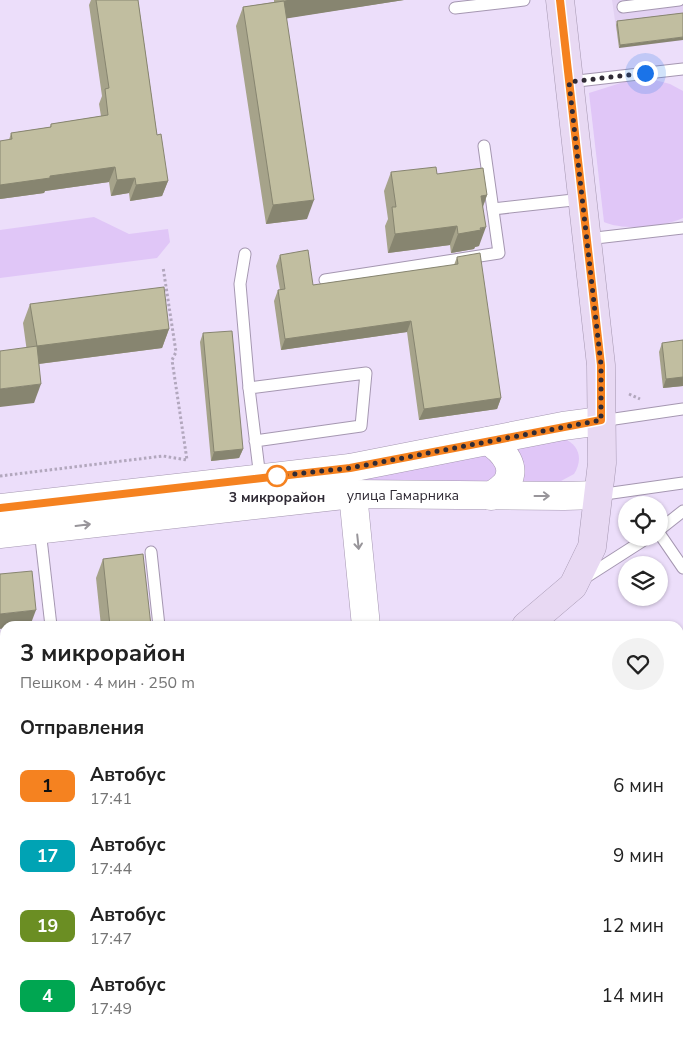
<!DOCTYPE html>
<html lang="ru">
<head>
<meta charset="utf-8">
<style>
  body { margin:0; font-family:"Nunito Sans",sans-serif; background:#f2f2f2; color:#222; height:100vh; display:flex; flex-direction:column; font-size:19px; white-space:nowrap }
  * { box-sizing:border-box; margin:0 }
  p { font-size:16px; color:#767676 }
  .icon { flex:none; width:28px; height:28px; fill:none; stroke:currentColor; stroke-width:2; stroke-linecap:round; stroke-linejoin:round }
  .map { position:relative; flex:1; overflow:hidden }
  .sheet { position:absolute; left:0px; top:621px; width:684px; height:421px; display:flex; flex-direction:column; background:#fff; border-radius:15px 15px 0 0; box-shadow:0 1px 4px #0004 }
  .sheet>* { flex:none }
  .badge { padding:0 10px; border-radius:8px; font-size:18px; line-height:32px }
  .fabs { position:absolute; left:618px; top:496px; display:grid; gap:10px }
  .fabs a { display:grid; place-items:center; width:50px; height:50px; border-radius:50%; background:#fff; box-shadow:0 1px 4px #0004; font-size:25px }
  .you { position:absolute; width:25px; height:25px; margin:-12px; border:4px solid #fff; border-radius:50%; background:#1a73e8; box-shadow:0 0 0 8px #1a73e833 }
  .map>.badge { position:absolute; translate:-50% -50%; box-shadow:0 0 0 2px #fff }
  h2 { padding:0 20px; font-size:19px; line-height:45px }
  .round { display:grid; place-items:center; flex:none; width:52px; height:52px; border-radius:26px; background:#f2f2f2 }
  .head { display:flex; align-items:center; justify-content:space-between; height:85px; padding:0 20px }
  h1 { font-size:24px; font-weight:700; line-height:38px }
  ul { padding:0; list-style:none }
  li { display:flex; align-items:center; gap:15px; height:70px; padding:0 20px }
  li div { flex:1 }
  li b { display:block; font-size:19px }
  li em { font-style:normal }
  li .badge { min-width:55px; font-weight:700; text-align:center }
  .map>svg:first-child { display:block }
  .built { fill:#e2d1f2 }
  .green { fill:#e0c6f7 }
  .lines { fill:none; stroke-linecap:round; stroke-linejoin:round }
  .service-casing { stroke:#a597b1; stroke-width:13 }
  .tertiary-casing { stroke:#a597b1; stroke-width:29 }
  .secondary-casing { stroke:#a597b1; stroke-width:29 }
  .path { stroke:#b2a7bd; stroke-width:3; stroke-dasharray:2.5 2.5; stroke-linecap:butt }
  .service { stroke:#fff; stroke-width:11 }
  .tertiary { stroke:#fff; stroke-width:28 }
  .secondary { stroke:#e8d9f3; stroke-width:28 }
  .tram { stroke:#7a7283; stroke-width:1 }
  .wall { fill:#a6a38a }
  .shaded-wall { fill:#878570 }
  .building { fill:#c1bea0; stroke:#878570 }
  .oneway { stroke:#98959a }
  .line-casing { stroke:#fff; stroke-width:11 }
  .line { stroke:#f58220; stroke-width:8 }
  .walk { stroke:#302b35; stroke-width:5; stroke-dasharray:0 9 }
  .stop-dot { fill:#fff; stroke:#f58220; stroke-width:2.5 }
  .labels { text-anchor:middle; stroke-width:5; stroke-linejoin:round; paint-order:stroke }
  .street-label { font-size:14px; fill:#302b35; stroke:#fff }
  .stop-label { font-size:14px; font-weight:bold; fill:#302b35; stroke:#fff }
</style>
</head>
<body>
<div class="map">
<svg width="683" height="1042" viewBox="0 0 683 1042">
  <rect width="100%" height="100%" fill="#ecdefa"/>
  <!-- built -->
  <polygon class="built" points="612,0 683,0 683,40 619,48"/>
  <!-- green -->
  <g class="green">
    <path d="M655,80L670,84L683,91V218C663,227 624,231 604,222L589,93L624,82Z"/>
    <polygon points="94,217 129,234 168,229 170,242 157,258 0,278 0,230"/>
    <path d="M563,438C580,445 583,460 574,474L561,481L352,487L351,475Z"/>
    <polygon points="679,744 683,749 683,797 679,801"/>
    <polygon points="66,1038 108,1038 111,1042 60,1042"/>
    <polygon points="136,1038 252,1038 252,1042 140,1042"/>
    <polygon points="595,1038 661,1038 665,1042 589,1042"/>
  </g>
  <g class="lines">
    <defs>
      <g id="service">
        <polyline points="623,7 679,0"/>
        <polyline points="455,8 524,0"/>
        <polyline points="569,82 683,69"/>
        <polyline points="493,209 582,199"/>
        <polyline points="587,239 683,228"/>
        <polyline points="245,254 240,284 249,388"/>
        <polyline points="325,280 499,253 484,146"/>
        <polyline points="601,421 683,409"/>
        <polyline points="255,441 361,426 366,373 249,388 260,478"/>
        <polyline points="598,495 683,483"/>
        <polyline points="40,530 51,626"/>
        <polyline points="659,530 683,511"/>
        <polyline points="659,533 683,568"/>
        <polyline points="151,552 159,626"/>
        <polyline points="583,579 647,538"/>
        <polyline points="679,644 683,642"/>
        <polyline points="679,825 683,821"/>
        <polyline points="0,872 5,917"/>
      </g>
      <g id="tertiary">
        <path d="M488,441C503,450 520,469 504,486C500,490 495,493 491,496"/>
        <polyline points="353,494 366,626"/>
        <polyline points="0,508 350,468 563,426 601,421"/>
        <polyline points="0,534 353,494 564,496 598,495"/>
      </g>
      <g id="secondary">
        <polyline points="526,626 573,586 592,547 602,463 601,365 560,0"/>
        <polyline points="121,1038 125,1042"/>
        <polyline points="266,1038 266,1042"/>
        <polyline points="30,1042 36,1038"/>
      </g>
    </defs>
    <!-- service casing -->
    <use href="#service" class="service-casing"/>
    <!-- tertiary casing -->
    <use href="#tertiary" class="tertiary-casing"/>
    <!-- secondary casing -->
    <use href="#secondary" class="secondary-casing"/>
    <!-- path -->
    <g class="path">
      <polyline points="629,394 640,399"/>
      <polyline points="0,476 163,456 187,460 172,360 176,352 163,267"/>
      <polyline points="0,1000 5,996"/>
    </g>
    <!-- service -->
    <use href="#service" class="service"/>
    <!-- tertiary -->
    <use href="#tertiary" class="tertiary"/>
    <!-- secondary -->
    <use href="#secondary" class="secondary"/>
    <!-- tram -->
    <g class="tram">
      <polyline points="0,1036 5,1032"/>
      <polyline points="210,1038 213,1042"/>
      <polyline points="226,1038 230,1042"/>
      <polyline points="47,1042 52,1038"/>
    </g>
  </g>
  <!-- wall -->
  <g class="wall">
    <polygon points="91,0 138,0 157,135 168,181 162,196 130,201 129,193 111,196 109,182 45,191 44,193 0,199 0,141 9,140 11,133 50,127 51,124 101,116 99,104 102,96 89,5"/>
    <polygon points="274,0 404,0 286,18 307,219 266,224 236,26 243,7 274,2"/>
    <polygon points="683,13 619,48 616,25 617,21"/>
    <polygon points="391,172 437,174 487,195 483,207 479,246 475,247 474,249 451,253 450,245 388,253 385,226 388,219 384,191"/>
    <polygon points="280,255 313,285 454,265 457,257 501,398 497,409 419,420 407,332 281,350 274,301 278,290 280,290 276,266"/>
    <polygon points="30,304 169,329 162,348 39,364 34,403 23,323"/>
    <polygon points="203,333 243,449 239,458 211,461 200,342"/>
    <polygon points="683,340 683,386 663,388 659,352 662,343"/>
    <polygon points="103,559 151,626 101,626 96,578"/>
  </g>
  <!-- shaded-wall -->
  <g class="shaded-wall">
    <polygon points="287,0 404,0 277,20 284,1"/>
    <polygon points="683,37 683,40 619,48 620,45"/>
    <polygon points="115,167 109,182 45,191 44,193 0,199 0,185 50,176"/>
    <polygon points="135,178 129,193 111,196 117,180"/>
    <polygon points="168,181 162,196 130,201 136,185"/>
    <polygon points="487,195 480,214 481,196"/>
    <polygon points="314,200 307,219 266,224 273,205"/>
    <polygon points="457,226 450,245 388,253 395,234"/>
    <polygon points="486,227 479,246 475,247 474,249 451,253 458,234"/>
    <polygon points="411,321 407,332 281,350 285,339"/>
    <polygon points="169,329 162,348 30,365 37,346"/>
    <polygon points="683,377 683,386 663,388 666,379"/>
    <polygon points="41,384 34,403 0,407 0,389"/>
    <polygon points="501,398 497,409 419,420 424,409"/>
    <polygon points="243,449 239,458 211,461 214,452"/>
    <polygon points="36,610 30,626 5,626 5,628 0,629 0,614"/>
    <rect x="679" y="720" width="4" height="3"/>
  </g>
  <!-- building -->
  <g class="building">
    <polygon points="96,0 138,0 157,135 161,134 168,181 136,185 135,178 117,180 115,167 50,176 50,178 0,185 0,141 12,139 11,133 51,127 51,124 108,115 105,89 109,88"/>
    <polygon points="284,1 314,200 273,205 243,7"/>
    <polygon points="683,13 683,37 620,45 617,21"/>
    <polygon points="436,167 437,174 483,168 487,195 481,196 486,227 480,228 481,230 458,234 457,226 395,234 392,207 396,207 391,172"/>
    <polygon points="308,250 313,285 458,264 457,257 480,253 501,398 424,409 411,321 285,339 278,290 285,289 280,255"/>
    <polygon points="164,287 169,329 37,346 30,304"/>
    <polygon points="232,331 243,449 214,452 203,333"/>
    <polygon points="683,340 683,377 666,379 662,343"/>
    <polygon points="37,346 41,384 0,389 0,351"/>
    <polygon points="143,554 151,626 110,626 103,559"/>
    <polygon points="32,571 36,610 0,614 0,574"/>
    <rect x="679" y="684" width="4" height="36"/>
  </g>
  <!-- one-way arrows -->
  <defs><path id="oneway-shaft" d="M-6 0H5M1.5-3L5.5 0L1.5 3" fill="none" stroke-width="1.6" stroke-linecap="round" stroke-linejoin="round" transform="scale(1.25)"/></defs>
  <g class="oneway">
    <use href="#oneway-shaft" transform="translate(542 496)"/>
    <use href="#oneway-shaft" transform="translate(83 525) rotate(-7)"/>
    <use href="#oneway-shaft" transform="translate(358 542) rotate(84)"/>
  </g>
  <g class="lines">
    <defs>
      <polyline id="line" points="0,508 350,468 601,420 601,365 560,0"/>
    </defs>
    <!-- line casing -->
    <use href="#line" class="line-casing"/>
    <!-- line -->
    <use href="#line" class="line"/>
    <!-- walk -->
    <polyline class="walk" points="277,476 350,468 601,420 601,365 569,82 645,73"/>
  </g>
  <!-- markers -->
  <circle class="stop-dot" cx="277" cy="476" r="10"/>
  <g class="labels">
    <!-- street labels -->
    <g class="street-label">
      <text x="403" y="500">улица Гамарника</text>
    </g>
    <!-- stop labels -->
    <g class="stop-label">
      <text x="277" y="502">3 микрорайон</text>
    </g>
  </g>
</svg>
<div class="fabs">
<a><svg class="icon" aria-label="locate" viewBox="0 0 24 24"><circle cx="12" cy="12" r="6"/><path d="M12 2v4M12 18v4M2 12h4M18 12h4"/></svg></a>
<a><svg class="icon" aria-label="layers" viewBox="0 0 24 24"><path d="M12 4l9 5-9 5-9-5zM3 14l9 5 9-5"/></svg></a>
</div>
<div class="you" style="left:645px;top:73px"></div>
<section class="sheet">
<div class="head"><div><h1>3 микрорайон</h1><p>Пешком · 4 мин · 250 m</p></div><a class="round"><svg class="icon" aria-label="heart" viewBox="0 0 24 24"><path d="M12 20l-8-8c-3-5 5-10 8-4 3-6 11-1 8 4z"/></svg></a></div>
<h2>Отправления</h2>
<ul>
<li><span class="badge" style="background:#f58220;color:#111">1</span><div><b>Автобус</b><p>17:41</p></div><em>6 мин</em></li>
<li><span class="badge" style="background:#00a3b4;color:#fff">17</span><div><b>Автобус</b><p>17:44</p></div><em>9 мин</em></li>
<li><span class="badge" style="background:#6b8e23;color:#fff">19</span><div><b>Автобус</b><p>17:47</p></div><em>12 мин</em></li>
<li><span class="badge" style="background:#00a651;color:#fff">4</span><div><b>Автобус</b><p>17:49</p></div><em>14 мин</em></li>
</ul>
</section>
</div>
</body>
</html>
